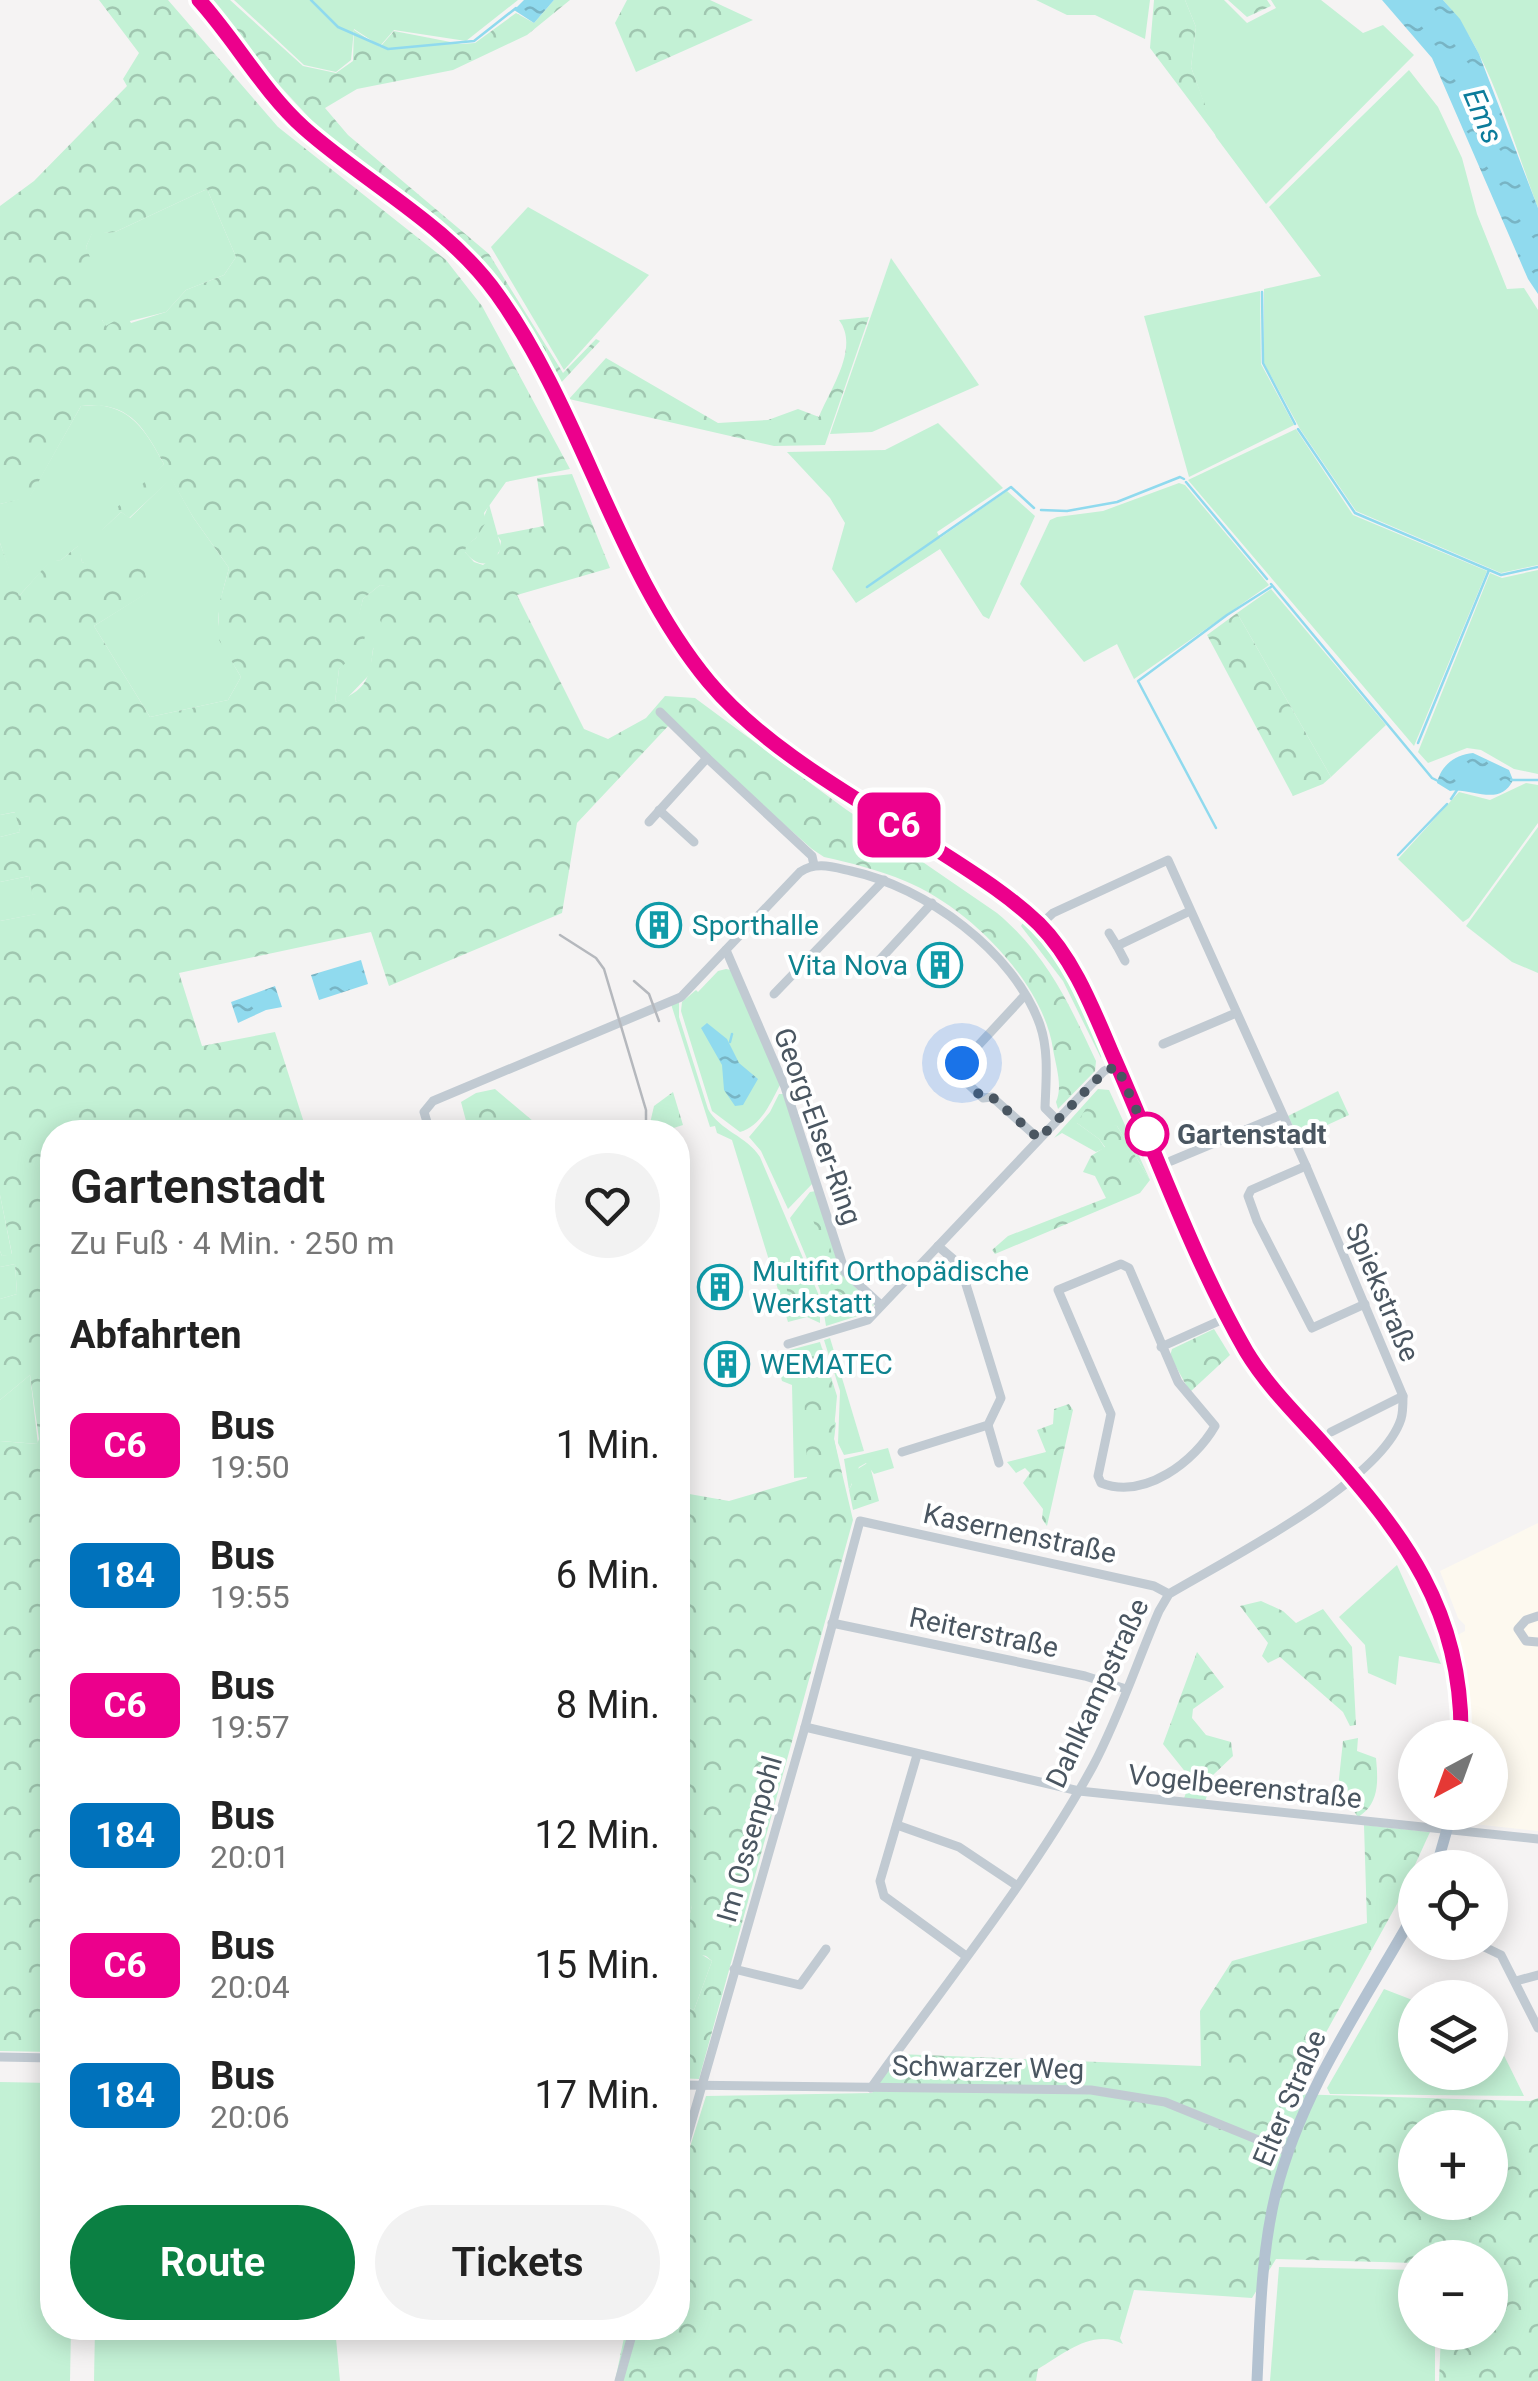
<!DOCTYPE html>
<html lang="de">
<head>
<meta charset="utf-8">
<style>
  body { margin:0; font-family:Roboto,sans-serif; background:#f2f2f2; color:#222; height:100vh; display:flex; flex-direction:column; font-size:38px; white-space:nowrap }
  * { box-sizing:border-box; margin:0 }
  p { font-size:32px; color:#767676 }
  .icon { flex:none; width:55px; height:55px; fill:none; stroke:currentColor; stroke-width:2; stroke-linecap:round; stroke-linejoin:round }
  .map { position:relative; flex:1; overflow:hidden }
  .details { position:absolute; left:40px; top:1120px; width:650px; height:1220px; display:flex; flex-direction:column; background:#fff; border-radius:40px; box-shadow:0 5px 25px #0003 }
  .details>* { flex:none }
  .badge { padding:0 20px; border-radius:15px; font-size:35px; line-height:65px }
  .needle { width:65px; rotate:221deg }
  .fabs { position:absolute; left:1398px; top:1720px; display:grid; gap:20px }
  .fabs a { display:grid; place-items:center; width:110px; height:110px; border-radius:50%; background:#fff; box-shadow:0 5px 25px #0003; font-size:50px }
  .you { position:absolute; width:50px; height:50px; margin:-25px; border:8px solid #fff; border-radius:50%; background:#1a73e8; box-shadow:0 0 0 15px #1a73e833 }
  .map>.badge { position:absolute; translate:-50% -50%; box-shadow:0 0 0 5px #fff }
  h2 { padding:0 30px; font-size:38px; line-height:90px }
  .round { display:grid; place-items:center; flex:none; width:105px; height:105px; border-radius:52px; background:#f2f2f2 }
  .head { display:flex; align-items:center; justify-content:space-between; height:170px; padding:0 30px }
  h1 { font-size:48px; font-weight:600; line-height:75px }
  .primary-button { display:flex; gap:20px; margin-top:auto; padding:20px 30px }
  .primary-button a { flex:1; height:115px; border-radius:60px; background:#0b8043; color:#fff; font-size:40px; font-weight:600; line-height:115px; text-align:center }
  .primary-button a+a { background:#f2f2f2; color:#222 }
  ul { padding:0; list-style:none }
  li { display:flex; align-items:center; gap:30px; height:130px; padding:0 30px }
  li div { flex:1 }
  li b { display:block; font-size:38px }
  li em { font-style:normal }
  li .badge { min-width:110px; font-weight:700; text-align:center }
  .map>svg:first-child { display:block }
  .commercial { fill:#fdf9ef }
  .grass { fill:#c3f1d5 }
  .forest { fill:url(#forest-crowns); fill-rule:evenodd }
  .water { fill:url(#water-ripples) }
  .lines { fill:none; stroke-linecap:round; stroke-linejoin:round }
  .stream { stroke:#90daee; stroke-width:2.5 }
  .minor { stroke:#c1cad2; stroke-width:9 }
  .major { stroke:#b3c2d1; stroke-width:11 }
  .rail { stroke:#b5b8bd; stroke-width:2.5 }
  .line-casing { stroke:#fff; stroke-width:22 }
  .line { stroke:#ec008c; stroke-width:15 }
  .walk { stroke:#4a5661; stroke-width:10; stroke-dasharray:0 18 }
  .stop-dot { fill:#fff; stroke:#ec008c; stroke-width:5 }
  .labels { text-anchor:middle; stroke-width:8; stroke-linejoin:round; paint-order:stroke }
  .culture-label { font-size:28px; fill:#0d838f; stroke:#fff; text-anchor:start }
  .street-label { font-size:28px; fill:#4a5661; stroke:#fff }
  .stop-label { font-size:28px; font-weight:bold; fill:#4a5661; stroke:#fff; text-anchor:start }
  .water-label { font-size:30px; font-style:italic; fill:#0c7c9b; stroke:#fff }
</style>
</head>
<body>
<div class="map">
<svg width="1538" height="2381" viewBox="0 0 1538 2381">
  <defs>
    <pattern id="forest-crowns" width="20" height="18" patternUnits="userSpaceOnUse" patternTransform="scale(2.5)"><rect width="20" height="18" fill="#c3f1d5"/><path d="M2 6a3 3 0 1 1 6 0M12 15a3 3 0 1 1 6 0" fill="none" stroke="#a0c6b0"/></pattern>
    <pattern id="water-ripples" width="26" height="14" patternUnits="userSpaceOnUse" patternTransform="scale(2.5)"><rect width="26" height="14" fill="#90daee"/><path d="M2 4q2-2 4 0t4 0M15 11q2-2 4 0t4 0" fill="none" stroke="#78b4c4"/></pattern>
  </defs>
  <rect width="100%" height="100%" fill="#f5f3f3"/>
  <!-- commercial -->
  <polygon class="commercial" points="1538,1523 1538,1831 1456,1822 1457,1813 1490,1812 1490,1738 1465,1737 1466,1681 1456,1636 1465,1631 1465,1625 1458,1618 1440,1571"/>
  <!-- grass -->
  <g class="grass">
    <polygon points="234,0 518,0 466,41 394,30 380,46 354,29 351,60 336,72 304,65"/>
    <polygon points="1036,0 1150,0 1145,39 1095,15 1067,15"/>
    <polygon points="1185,0 1224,0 1247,23 1276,8 1271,0 1321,0 1363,33 1383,25 1414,55 1266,204 1216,137 1191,67 1196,27"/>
    <path d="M1443,0H1538V208C1513,143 1490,51 1443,0Z"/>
    <polygon points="1409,70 1438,107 1462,158 1477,214 1507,289 1524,288 1538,310 1538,565 1501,573 1356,511 1300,429 1264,363 1264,289 1321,276 1269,207"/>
    <polygon points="207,189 236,257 224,275 186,290 166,312 106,327 102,320 86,247 92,233 115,232"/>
    <polygon points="528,207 649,275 564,370 491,247"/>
    <polygon points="891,258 979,385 872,432 830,434"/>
    <polygon points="1260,291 1261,364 1294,425 1189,477 1144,316"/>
    <path d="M99,405C135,410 147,434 164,464L102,530L121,512L130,518L171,478L193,517L229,568C214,622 213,629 241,677L228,700L150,717L94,626L148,592L82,562L78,546L61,560L50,562L18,597L0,543V504L30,496L81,406Z"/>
    <polygon points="938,423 1003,488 937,532 940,538 1007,491 1035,516 989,619 983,616 940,549 856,603 832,569 845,523 830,498 787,452 885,450"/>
    <polygon points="1296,429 1353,515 1487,571 1414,746 1188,480"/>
    <polygon points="1179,483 1185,485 1269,585 1134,679 1117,644 1084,662 1020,584 1050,520 1057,517 1103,511"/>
    <path d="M489,504L501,547C493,568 478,568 465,552V546L476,538Z"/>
    <polygon points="1538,570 1538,774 1514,769 1481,750 1467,748 1428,763 1418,752 1490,573 1502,578"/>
    <polygon points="380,585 401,588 386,631 373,649 370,674 347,698 335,702 339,669 347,659 363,599"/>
    <polygon points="1271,589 1386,725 1331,777 1237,613"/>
    <polygon points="1526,783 1538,785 1538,823 1469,918 1463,922 1398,859 1459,792 1490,800"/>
    <polygon points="16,812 20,832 0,837 0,815"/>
    <polygon points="1538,827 1538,973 1512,962 1466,926"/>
    <polygon points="29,876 37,914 0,921 0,882"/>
    <path d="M1025,919C1061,955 1082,997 1101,1043L1103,1053L1101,1058L1063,981L1021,926Z"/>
    <path d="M726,969L731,970L780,1085C770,1104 761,1126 740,1132L712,1111L681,1011L682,1002L696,990L698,992L718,971Z"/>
    <path d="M679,1002V1017L708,1109C720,1131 747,1136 760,1157L820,1298V1323L807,1317L788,1322L732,1140L717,1133L715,1126L710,1127L671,1004Z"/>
    <polygon points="1098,1089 1109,1090 1150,1180 1117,1126 1077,1123 1099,1139 1105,1148 1096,1152 1062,1133 1054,1138"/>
    <polygon points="779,1094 783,1094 813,1183 788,1209 761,1151 749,1137 770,1112"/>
    <polygon points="816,1191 841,1274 874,1305 864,1314 826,1326 820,1290 790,1218 810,1192"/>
    <polygon points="0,1195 12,1255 2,1256 0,1251"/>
    <polygon points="15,1264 17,1294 0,1299 0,1267"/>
    <polygon points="830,1338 864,1451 844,1455 838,1443 840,1391 824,1340"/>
    <polygon points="820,1342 837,1396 835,1418 831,1419 836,1423 834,1439 842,1479 818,1476 794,1478 792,1385 782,1381 776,1359 779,1358 778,1353"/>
    <polygon points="30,1375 38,1444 0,1441 0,1400"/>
    <polygon points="888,1448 894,1468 874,1474 866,1463 859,1467 849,1490 844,1459"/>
    <polygon points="1397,1565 1441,1664 1399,1656 1396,1685 1368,1673 1365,1645 1339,1617"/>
    <polygon points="683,1893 692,1906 685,1931 691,1948 712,1961 694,2010 678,2003 678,1988 687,1954 678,1977 678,1898"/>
    <polygon points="1384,1989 1415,2001 1415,2072 1490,2072 1490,2027 1524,2096 1330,2094 1327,2088"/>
    <polygon points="0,2082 52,2083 52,2328 71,2328 70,2381 0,2381"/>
    <polygon points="1279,2267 1415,2270 1415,2332 1435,2333 1435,2381 1270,2381"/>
    <polygon points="95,2328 335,2328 340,2381 94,2381"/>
  </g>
  <!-- forest -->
  <g class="forest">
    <path d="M99,0H168L278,127L446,260L482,306L570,469L506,482L484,513L486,522L476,538L466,546L465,552L474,562L483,565L499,553L501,541L497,535L544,526L537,478L572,474L610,568L517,595L584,729L608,739L646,718L665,696L695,698L844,808L997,913C1048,956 1068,1002 1096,1061L1095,1071L1058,1109L1056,1102C1063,1086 1056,1067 1053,1049C1043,981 967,906 905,881C879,870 851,863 824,857L812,849L670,724L577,823L562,913L389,986L371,932L179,973L202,1046L275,1032L307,1132H52V2052L0,2051V1441L37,1444L39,1439L30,1375L0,1400V1299L17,1294L15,1264L0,1267V1251L2,1256L12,1254L0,1195V921L36,914L29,876L0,882V837L20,832L15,812L0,815V543L19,596L50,561L61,560L79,545L82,562L95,566L114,557L144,568L149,592L94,626L150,717L228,700L241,677L219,640V605L229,568L193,517L171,479L129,518L121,512L101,531L98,525L164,464C143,426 129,401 81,406L30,497L0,504V206L34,181L127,86L123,79L139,53ZM207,189L236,257L224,275L186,290L166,312L131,323L128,318L121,317L106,326L102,320L107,301L86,247L92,234L115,232ZM380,585L400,589L384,608L380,620L385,631L375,640C368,672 374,688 335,702L339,669L363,647L366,630L358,621L363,599Z"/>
    <polygon points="201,0 230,0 303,66 336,73 353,61 354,30 380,47 394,31 461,44 475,43 516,13 534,23 554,0 570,0 527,35 453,70 357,89 325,108 348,135 489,254 563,373 596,339 600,341 558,386 515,313 488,272 466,248 315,124"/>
    <polygon points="627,0 710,0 753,20 636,72 615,23"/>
    <polygon points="1154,0 1185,0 1196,27 1191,67 1217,137 1150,48"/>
    <polygon points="1228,0 1267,0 1271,6 1247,17"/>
    <path d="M869,317L825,445L774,446L569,399L606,358L718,423L768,420L798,409L819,417C830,389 860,348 839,320Z"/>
    <polygon points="1237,613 1331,777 1323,784 1293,796 1207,635"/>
    <polygon points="495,1089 546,1132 469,1132 461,1102 476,1093"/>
    <polygon points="1338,1091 1349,1115 1299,1138 1288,1116"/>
    <polygon points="673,1092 683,1125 661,1132 648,1132 654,1106"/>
    <polygon points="1090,1102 1094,1103 1108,1123 1117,1126 1150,1180 1140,1193 995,1254 992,1250 1008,1236 1106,1198 1095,1176 1083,1172 1091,1156 1105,1147 1099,1139 1077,1123"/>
    <polygon points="810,1193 822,1219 839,1279 861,1309 843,1317 807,1200"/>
    <polygon points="785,1278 801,1300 811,1307 812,1314 800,1315 789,1302"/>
    <polygon points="1214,1329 1230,1355 1190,1392 1170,1356 1172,1349"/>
    <path d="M822,1348L836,1396L834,1439L853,1520L699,2079L678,2078V2003L694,2010L712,1961L706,1956L690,1952L685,1931L692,1906L686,1904V1894L678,1898V1790L683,1797L687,1789L679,1768L678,1752V1492L729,1501L807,1478C806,1436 805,1396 801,1355Z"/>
    <polygon points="1069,1404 1073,1410 1047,1526 1042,1519 1043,1509 1023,1483 1030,1473 1025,1468 1016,1473 1007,1462 1046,1452 1037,1430 1053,1424 1054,1409"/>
    <polygon points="869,1462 879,1501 853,1510 849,1490 852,1484 851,1473"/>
    <polygon points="1261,1601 1283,1611 1296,1623 1323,1609 1352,1647 1356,1725 1350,1726 1343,1712 1280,1657 1268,1663 1262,1656 1268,1643 1240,1606"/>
    <polygon points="1197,1652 1224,1687 1193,1709 1192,1718 1206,1735 1231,1742 1233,1756 1213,1775 1205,1802 1183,1801 1191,1779 1163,1744"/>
    <path d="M1358,1738L1357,1751L1376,1758C1378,1780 1380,1804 1358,1817L1338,1788L1343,1741Z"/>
    <path d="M1364,1825L1430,1832L1397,1904L1292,2094L1530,2101L1538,2098V2381H1439L1441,2333L1490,2332V2258H1415V2263L1276,2259L1252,2298L1134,2290L1120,2338L1123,2344C1093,2328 1063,2354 1038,2369L1036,2381H615L626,2328H678V2185L706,2096L872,2093L898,2054L1201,2066L1200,2011L1232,1961L1367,1923ZM1415,2128H1490V2202H1415Z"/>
  </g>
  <!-- water -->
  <g class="water">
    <polygon points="524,0 554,0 534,23 514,10"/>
    <polygon points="1382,0 1443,0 1460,19 1479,54 1538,208 1538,294 1528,279 1432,58"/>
    <path d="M1473,753L1509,770L1513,780C1500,808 1471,787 1450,791L1437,783C1441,765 1455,755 1473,753Z"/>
    <polygon points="361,960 368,984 319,1000 311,975"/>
    <polygon points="275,986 282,1007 266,1010 238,1023 231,1002"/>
    <polygon points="707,1023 727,1039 739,1063 758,1079 743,1105 735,1106 724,1090 722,1065 701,1028"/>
  </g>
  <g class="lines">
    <!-- stream -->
    <g class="stream">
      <polyline points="311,0 338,27 388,49 474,41 516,8"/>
      <polyline points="1262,292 1263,363 1295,424"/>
      <polyline points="1298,429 1355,513 1501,575 1538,567"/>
      <polyline points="1186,482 1267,579"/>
      <polyline points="1041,510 1067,511 1117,502 1180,477 1184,479"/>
      <polyline points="1271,584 1432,778 1438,781"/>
      <polyline points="867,587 1011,487 1034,508"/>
      <polyline points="1418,743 1489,570"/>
      <polyline points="1511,780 1538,780"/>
      <polyline points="1451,799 1457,790"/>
      <polyline points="1216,828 1138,681 1227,615 1271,587"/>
      <polyline points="1398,855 1447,804"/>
      <polyline points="730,1042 732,1034"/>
    </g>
    <!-- minor -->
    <g class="minor">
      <polyline points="660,712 707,758"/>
      <polyline points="659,810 694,842"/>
      <polyline points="649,822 707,758 812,856 814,865"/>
      <polyline points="1109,933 1117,946"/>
      <polyline points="726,950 785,1087 845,1272 881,1305"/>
      <polyline points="1125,961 1117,946 1190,911"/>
      <polyline points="875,965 932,903"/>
      <polyline points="774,994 884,880"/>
      <polyline points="1025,995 962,1063 967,1083 983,1098 992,1097 1039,1139"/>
      <polyline points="1163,1044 1236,1013"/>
      <path d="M430,1132L424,1112L433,1101L681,997L800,872C816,861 833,867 851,871C925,887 1014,951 1040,1025C1049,1051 1046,1080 1045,1108L1057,1120"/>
      <polyline points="1171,1161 1281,1115"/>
      <polyline points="1306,1166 1251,1190 1248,1196 1257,1221 1312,1328 1365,1304"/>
      <path d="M1121,1264L1129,1268L1178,1382L1215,1426C1195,1461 1145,1500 1101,1483L1098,1476L1111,1414L1058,1290Z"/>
      <polyline points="788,1344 868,1320 1104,1071 1117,1065"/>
      <polyline points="1161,1347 1228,1317"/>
      <polyline points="988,1425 999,1463"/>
      <polyline points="1331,1432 1403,1396"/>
      <polyline points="902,1452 988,1425 1001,1398 960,1265 938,1246"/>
      <polyline points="1538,1616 1526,1620 1518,1629 1526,1641 1538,1642"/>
      <polyline points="832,1623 1085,1676 1126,1689"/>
      <polyline points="805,1727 1079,1791 1538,1839"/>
      <polyline points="917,1755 880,1881 884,1896 966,1956"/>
      <polyline points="897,1825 959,1847 1016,1885"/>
      <polyline points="1474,1942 1501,1955 1538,2028"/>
      <polyline points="734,1969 800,1985 826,1949"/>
      <polyline points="1516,1981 1538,1975"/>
      <polyline points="0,2057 52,2058"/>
      <polyline points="678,2085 1091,2090 1165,2102 1288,2152"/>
      <path d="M871,2088C944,1985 1033,1876 1093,1766C1119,1717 1137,1662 1159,1611L1169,1594C1226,1560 1381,1482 1401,1419C1403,1413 1403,1404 1403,1396L1306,1166L1168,860L1053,913L1040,925"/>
      <polyline points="678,2169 805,1727 860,1521 1154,1586 1169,1594"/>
      <polyline points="619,2381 634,2328"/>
    </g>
    <!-- major -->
    <g class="major">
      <path d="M199,0C236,41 263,91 304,128C367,184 447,224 497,294C583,414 615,568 709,682C770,755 871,806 950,858C981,878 1012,898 1039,924C1075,960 1094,1012 1114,1058C1158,1155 1193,1259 1247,1351C1269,1389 1302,1421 1331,1453C1408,1538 1462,1618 1461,1738"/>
      <polyline points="1436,1868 1452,1812"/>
      <path d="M1257,2381C1260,2318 1261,2253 1276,2192C1302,2089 1364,2003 1415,1912"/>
    </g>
    <!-- rail -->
    <g class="rail">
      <polyline points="560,935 596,958 604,969 646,1110 646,1132"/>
      <polyline points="634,981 649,994 659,1021"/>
    </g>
  </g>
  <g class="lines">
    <defs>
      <path id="line" d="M199,0C236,41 263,91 304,128C367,184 447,224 497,294C582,412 616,570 709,682C770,755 871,806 950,858C981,878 1012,898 1039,924C1075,960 1094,1012 1114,1058C1157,1155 1193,1259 1246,1351C1267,1386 1297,1415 1324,1445C1404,1535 1463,1610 1461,1738"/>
    </defs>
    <!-- line casing -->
    <use href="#line" class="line-casing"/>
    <!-- line -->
    <use href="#line" class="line"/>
    <!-- walk -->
    <polyline class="walk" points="962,1063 967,1083 983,1098 992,1097 1039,1139 1104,1072 1117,1066 1147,1134"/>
  </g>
  <!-- icons -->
  <defs>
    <symbol id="building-ring" viewBox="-11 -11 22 22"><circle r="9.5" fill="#fff" stroke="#0f9aa8" stroke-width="1.5"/><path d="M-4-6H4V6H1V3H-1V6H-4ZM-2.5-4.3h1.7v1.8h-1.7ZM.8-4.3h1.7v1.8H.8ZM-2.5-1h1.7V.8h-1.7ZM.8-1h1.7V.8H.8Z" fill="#0f9aa8"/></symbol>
  </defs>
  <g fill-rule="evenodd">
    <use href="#building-ring" x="634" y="900" width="50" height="50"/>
    <use href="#building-ring" x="915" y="940" width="50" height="50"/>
    <use href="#building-ring" x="695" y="1262" width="50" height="50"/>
    <use href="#building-ring" x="702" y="1339" width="50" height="50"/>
  </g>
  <!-- markers -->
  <circle class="stop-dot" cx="1147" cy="1134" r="20"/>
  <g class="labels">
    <!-- culture labels -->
    <g class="culture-label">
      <text x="692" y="935">Sporthalle</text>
      <text x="908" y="975" text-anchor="end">Vita Nova</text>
      <text x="752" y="1281">Multifit Orthopädische<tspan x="752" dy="32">Werkstatt</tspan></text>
      <text x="760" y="1374">WEMATEC</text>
    </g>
    <!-- street labels -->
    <g class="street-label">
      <text transform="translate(818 1126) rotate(70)" y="10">Georg-Elser-Ring</text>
      <text transform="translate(1383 1292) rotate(67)" y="10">Spiekstraße</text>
      <text transform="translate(1020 1533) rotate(12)" y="10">Kasernenstraße</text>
      <text transform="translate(984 1632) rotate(12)" y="10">Reiterstraße</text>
      <text transform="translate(1097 1693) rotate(-65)" y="10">Dahlkampstraße</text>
      <text transform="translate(1245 1786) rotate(6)" y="10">Vogelbeerenstraße</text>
      <text transform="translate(749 1839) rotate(-74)" y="10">Im Ossenpohl</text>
      <text transform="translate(988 2067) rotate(1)" y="10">Schwarzer Weg</text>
      <text transform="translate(1289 2098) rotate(-67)" y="10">Elter Straße</text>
    </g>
    <!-- stop labels -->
    <g class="stop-label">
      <text x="1177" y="1144">Gartenstadt</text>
    </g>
    <!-- water labels -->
    <g class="water-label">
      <text transform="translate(1483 116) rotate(67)" y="10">Ems</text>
    </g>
  </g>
</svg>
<div class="fabs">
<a><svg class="needle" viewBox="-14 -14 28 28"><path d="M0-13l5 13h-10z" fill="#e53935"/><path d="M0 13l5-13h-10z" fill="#767676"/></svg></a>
<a><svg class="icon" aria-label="locate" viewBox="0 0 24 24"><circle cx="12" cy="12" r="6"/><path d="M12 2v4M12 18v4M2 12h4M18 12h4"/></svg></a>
<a><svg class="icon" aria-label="layers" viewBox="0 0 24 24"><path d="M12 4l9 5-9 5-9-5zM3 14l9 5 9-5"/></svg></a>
<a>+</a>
<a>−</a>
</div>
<div class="you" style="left:962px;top:1063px"></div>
<b class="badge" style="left:899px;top:825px;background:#ec008c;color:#fff">C6</b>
<section class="details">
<div class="head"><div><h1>Gartenstadt</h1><p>Zu Fuß · 4 Min. · 250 m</p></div><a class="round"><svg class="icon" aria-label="heart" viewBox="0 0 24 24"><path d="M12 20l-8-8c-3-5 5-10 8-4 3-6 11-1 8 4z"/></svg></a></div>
<h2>Abfahrten</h2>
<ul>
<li><span class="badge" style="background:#ec008c;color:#fff">C6</span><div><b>Bus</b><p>19:50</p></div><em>1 Min.</em></li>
<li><span class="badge" style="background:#0072bc;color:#fff">184</span><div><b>Bus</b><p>19:55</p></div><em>6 Min.</em></li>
<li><span class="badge" style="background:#ec008c;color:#fff">C6</span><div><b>Bus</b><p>19:57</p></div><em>8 Min.</em></li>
<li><span class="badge" style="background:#0072bc;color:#fff">184</span><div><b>Bus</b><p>20:01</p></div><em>12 Min.</em></li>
<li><span class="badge" style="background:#ec008c;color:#fff">C6</span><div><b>Bus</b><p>20:04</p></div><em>15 Min.</em></li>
<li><span class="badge" style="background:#0072bc;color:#fff">184</span><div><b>Bus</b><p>20:06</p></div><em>17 Min.</em></li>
</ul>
<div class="primary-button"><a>Route</a><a>Tickets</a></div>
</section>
</div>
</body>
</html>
